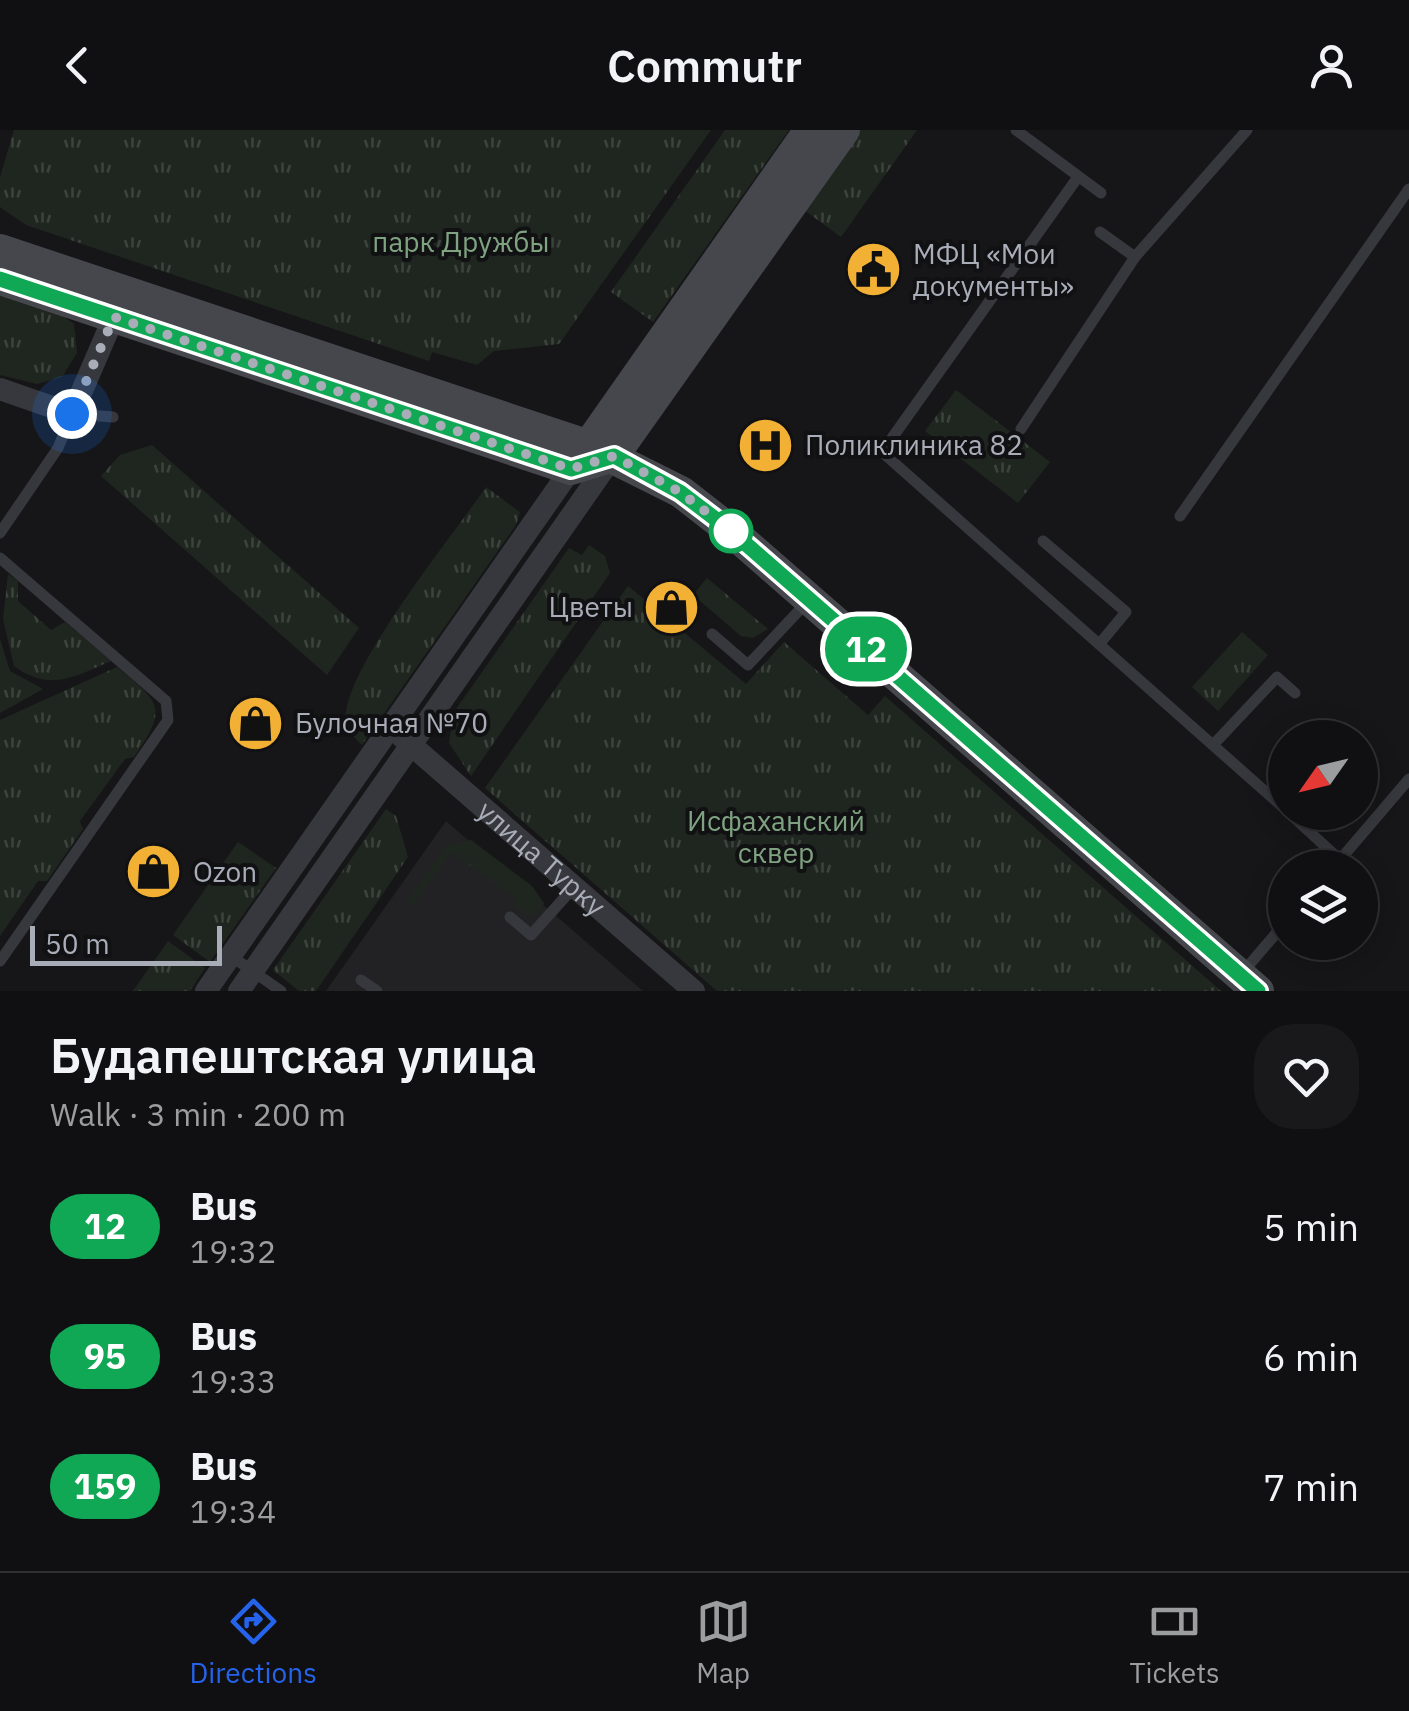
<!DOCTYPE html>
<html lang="en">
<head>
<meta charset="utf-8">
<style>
  body { margin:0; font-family:"IBM Plex Sans",sans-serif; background:#19191b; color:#f1f3f6; height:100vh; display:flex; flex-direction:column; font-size:38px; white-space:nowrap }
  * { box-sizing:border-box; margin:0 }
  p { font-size:32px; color:#9c9d9f }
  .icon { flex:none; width:55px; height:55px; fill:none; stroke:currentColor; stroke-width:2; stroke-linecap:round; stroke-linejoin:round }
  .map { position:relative; height:861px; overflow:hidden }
  .side { display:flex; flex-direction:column; background:#101012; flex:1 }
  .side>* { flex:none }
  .badge { padding:0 20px; border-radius:32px; font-size:35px; line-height:65px }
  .needle { width:65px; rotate:236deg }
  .tools { position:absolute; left:1268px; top:590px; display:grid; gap:20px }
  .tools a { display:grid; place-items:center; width:110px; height:110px; border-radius:50%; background:#101012; box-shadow:0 5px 25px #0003,0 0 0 2px #303032; font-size:50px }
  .scale { position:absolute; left:30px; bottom:25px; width:192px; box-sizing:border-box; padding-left:10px; border:5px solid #a8adb8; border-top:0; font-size:28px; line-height:35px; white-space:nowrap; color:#a8adb8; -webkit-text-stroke:8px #111113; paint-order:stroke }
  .you { position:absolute; width:50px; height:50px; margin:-25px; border:8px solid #fff; border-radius:50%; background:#1a73e8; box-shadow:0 0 0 15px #1a73e833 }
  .map>.badge { position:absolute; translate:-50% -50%; box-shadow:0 0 0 5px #fff }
  .round { display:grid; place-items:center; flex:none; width:105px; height:105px; border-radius:40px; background:#19191b }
  .head { display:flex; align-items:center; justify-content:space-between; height:170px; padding:0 50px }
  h1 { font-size:48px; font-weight:600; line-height:75px }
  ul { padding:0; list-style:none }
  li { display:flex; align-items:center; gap:30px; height:130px; padding:0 50px }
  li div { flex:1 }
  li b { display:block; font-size:38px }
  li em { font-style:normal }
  li .badge { min-width:110px; font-weight:700; text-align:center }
  header { display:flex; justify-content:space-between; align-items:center; height:130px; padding:0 50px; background:#101012; font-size:45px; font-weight:600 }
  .tab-bar { display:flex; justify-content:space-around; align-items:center; height:140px; border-top:2px solid #303032; background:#101012; font-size:28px; color:#9c9d9f }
  .tab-bar a { display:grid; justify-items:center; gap:5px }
  .tab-bar .selected { color:#2563eb }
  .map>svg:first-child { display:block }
  .built { fill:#222225 }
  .grass { fill:url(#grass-tufts) }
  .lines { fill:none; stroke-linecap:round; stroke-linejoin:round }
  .lane { stroke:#37383d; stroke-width:11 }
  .street { stroke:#37383d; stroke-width:22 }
  .secondary { stroke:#45474d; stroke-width:32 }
  .line-casing { stroke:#fff; stroke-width:22 }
  .line { stroke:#10a855; stroke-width:15 }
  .walk { stroke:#a8adb8; stroke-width:10; stroke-dasharray:0 18 }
  .stop-dot { fill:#fff; stroke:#10a855; stroke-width:5 }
  .labels { text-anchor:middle; stroke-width:8; stroke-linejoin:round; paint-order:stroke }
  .park-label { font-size:28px; fill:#7fa381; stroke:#111113 }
  .poi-label { font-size:28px; fill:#a8adb8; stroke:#111113; text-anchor:start }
  .street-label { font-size:28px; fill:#a8adb8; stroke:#111113 }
</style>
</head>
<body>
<header><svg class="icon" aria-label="back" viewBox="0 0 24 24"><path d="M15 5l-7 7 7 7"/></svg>Commutr<svg class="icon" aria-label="person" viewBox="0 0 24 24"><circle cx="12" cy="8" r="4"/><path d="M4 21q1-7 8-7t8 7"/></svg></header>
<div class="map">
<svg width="1409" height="861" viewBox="0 0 1409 861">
  <defs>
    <pattern id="grass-tufts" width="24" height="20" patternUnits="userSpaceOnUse" patternTransform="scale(2.5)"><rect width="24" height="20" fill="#1e261f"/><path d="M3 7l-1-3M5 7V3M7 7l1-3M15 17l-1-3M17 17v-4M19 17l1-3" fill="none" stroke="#3c433d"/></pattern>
  </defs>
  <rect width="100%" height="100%" fill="#161618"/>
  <!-- built -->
  <polygon class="built" points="446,691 643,861 326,861"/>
  <!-- grass -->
  <g class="grass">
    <polygon points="14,0 711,0 559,214 494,221 477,235 432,222 429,231 26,95 0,77 0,47"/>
    <polygon points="725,0 789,0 653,192 611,162"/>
    <polygon points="860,0 917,0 841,107 804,80"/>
    <polygon points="0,164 60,184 74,194 77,223 62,247 37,254 0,245"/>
    <polygon points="956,260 1050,332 1018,373 925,301"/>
    <polygon points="152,315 359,498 327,545 101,346 120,325"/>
    <path d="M486,357L520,382L516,395L362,615C352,606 344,596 346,582C354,527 451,408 486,357Z"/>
    <polygon points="589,415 605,426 610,443 471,646 449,613 454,582 569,418 582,425"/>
    <path d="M8,444L18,451V471L51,500L65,492L111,531C75,547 49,562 14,536L3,489Z"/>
    <polygon points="707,448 768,499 753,508 741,506 693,465"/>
    <polygon points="628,456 746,554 784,512 868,585 885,566 1221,861 717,861 485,658"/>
    <polygon points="1242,502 1268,525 1218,581 1192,557"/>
    <polygon points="0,509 10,541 43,559 0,583"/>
    <path d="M117,537C160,573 169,577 134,627L125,629L80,691L83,699L47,751H38L0,806V590Z"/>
    <polygon points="386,679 396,686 408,727 316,861 299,861 273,840"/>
    <polygon points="471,710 532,756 544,773 537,783 526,784 514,775 517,769 451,722 412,777 406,773 447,715"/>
    <polygon points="238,712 276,738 210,832 173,805"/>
    <polygon points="168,811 205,838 190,861 133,861"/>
  </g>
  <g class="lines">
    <!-- lane -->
    <g class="lane">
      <polyline points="1016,0 1101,63"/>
      <polyline points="1078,47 882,322 1285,679"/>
      <polyline points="1100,102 1135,127"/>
      <polyline points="1021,299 1135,127 1247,0"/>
      <polyline points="1180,386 1409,59"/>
      <polyline points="0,403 58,318 72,284 113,287"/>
      <polyline points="1043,411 1126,482 1101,512"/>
      <polyline points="0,428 166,571 168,590 0,831"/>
      <polyline points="712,504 748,535 808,471"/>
      <polyline points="1214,614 1277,547 1295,563"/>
      <polyline points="1288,682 1339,729"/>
      <polyline points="1333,738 1409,649"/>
      <polyline points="510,787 531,805 574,757"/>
      <polyline points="231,826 281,861"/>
      <polyline points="1243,842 1285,793"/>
      <polyline points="361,850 377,861"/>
    </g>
    <!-- street -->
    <g class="street">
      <polyline points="0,259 72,284 119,175"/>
      <path id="s1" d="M402,607L694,861"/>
      <polyline points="206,861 571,339"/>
      <polyline points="239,861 613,326"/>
    </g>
    <!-- secondary -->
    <g class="secondary">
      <polyline points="0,120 589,316 681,362 730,400 1258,861"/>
      <polyline points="0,149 571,339 613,326"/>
      <polyline points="613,326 844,0"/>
      <polyline points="577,332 810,0"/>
    </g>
  </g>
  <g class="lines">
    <defs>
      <polyline id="line" points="0,149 571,339 614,326 680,362 730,400 1258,861"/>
    </defs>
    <!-- line casing -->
    <use href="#line" class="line-casing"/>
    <!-- line -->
    <use href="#line" class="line"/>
    <!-- walk -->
    <polyline class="walk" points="72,284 114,187 571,339 614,326 680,362 731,401"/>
  </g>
  <!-- icons -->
  <defs>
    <symbol id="civic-disc" viewBox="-11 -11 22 22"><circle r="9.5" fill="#f2b134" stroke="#111113"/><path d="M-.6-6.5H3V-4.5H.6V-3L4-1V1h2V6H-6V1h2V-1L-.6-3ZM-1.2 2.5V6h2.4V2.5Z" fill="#111"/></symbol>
    <symbol id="hospital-disc" viewBox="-11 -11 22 22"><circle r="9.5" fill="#f2b134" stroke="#111113"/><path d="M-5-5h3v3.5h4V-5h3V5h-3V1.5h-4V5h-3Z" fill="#111"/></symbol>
    <symbol id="shop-disc" viewBox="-11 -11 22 22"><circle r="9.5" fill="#f2b134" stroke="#111113"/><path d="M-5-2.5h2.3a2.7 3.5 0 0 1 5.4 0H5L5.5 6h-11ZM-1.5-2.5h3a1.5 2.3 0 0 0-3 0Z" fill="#111"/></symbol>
  </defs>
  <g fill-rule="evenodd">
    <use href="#civic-disc" x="842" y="108" width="63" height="63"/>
    <use href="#hospital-disc" x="734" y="284" width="63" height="63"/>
    <use href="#shop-disc" x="640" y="446" width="63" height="63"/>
    <use href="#shop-disc" x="224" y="562" width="63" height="63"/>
    <use href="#shop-disc" x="122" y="710" width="63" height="63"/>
  </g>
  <!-- markers -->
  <circle class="stop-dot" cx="731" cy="401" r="20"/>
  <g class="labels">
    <!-- park labels -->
    <g class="park-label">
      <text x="461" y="122">парк Дружбы</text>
      <text x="776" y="701">Исфаханский<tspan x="776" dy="32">сквер</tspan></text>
    </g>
    <!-- poi labels -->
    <g class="poi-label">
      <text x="913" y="134">МФЦ «Мои<tspan x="913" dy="32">документы»</tspan></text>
      <text x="805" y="325">Поликлиника 82</text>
      <text x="633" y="487" text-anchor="end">Цветы</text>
      <text x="295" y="603">Булочная №70</text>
      <text x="193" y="752">Ozon</text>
    </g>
    <!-- street labels -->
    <g class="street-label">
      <text dy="10" stroke="none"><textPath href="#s1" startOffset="185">улица Турку</textPath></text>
    </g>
  </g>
</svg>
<div class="tools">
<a><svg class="needle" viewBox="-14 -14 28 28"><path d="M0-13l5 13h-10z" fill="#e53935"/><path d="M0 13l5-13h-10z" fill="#9c9d9f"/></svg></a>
<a><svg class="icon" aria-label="layers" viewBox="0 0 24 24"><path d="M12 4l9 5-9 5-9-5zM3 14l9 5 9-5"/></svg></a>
</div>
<div class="scale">50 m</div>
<div class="you" style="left:72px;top:284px"></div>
<b class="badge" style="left:866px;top:519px;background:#10a855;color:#fff">12</b>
</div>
<section class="side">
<div class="head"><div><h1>Будапештская улица</h1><p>Walk · 3 min · 200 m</p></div><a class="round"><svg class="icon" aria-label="heart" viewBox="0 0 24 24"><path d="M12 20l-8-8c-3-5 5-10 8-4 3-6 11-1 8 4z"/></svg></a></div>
<ul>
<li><span class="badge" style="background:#10a855;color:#fff">12</span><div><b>Bus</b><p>19:32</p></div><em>5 min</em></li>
<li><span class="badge" style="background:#10a855;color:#fff">95</span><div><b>Bus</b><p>19:33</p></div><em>6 min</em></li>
<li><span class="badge" style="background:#10a855;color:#fff">159</span><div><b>Bus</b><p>19:34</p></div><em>7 min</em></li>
</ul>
</section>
<nav class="tab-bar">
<a class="selected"><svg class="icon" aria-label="directions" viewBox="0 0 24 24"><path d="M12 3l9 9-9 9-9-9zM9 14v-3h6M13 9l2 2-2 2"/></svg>Directions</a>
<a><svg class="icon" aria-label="map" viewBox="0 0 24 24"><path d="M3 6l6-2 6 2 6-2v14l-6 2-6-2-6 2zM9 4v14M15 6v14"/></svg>Map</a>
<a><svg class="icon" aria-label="tickets" viewBox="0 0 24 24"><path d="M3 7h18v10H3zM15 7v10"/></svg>Tickets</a>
</nav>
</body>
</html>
